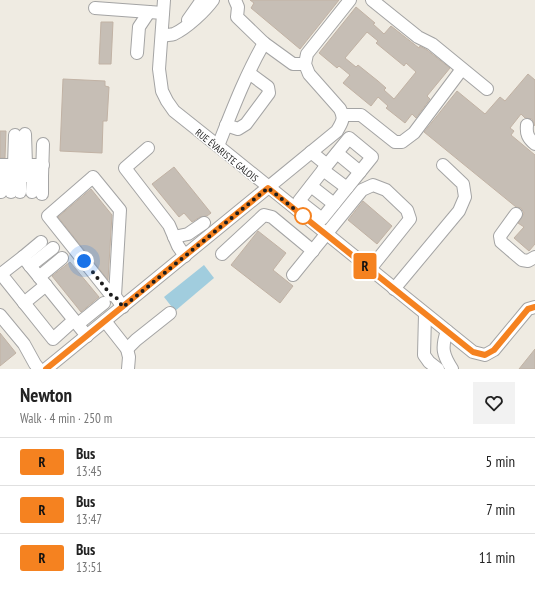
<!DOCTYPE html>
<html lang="en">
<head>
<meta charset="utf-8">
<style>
  body { margin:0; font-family:"PT Sans Narrow",sans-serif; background:#f2f2f2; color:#222; height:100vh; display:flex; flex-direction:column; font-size:15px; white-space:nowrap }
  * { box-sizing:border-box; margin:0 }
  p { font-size:13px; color:#767676 }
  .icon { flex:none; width:22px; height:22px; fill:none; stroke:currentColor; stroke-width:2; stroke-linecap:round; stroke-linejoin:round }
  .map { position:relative; height:369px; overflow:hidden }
  .panel { display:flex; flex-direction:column; background:#fff; flex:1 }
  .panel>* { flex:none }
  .badge { padding:0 8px; border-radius:3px; font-size:14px; line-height:26px }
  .you { position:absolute; width:20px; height:20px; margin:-10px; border:3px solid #fff; border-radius:50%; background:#1a73e8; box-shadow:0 0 0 6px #1a73e833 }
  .map>.badge { position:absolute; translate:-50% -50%; box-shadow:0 0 0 2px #fff }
  .round { display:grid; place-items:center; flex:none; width:42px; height:42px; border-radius:0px; background:#f2f2f2 }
  .overview { display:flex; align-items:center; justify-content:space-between; height:68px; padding:0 20px }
  h1 { font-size:19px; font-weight:700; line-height:30px }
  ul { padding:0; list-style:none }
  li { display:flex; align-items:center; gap:12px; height:48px; padding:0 20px; border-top:1px solid #e0e0e0 }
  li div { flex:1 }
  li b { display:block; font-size:15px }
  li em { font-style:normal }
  li .badge { min-width:44px; font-weight:700; text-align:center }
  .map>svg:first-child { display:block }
  .water { fill:#a1cdde }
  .building { fill:#c6beb5; stroke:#c1b2a4; fill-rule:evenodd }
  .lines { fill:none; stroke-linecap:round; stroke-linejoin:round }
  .minor-casing { stroke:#a4a4a4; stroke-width:14 }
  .minor { stroke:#fff; stroke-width:12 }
  .line-casing { stroke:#fff; stroke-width:9 }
  .line { stroke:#f58220; stroke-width:6 }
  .walk { stroke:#1d1d1d; stroke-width:4; stroke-dasharray:0 7.2 }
  .stop-dot { fill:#fff; stroke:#f58220; stroke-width:2 }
  .labels { text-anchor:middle; stroke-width:3; stroke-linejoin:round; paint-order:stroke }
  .street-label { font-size:10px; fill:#1d1d1d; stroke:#fff }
</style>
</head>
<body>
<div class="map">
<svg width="535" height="369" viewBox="0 0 535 369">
  <rect width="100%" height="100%" fill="#efebe2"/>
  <!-- water -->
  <polygon class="water" points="204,265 214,278 175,311 164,297"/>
  <!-- building -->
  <g class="building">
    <polygon points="250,0 339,0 300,49 251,8 254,3"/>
    <path d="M356,7L375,23L373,24L384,34L391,26L419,48L420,46L427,50L450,68L427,96L430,99L416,118L412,114L405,123L386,108L388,106L378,97L371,106L343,83L350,75L339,66L337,68L319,53ZM367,32L378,41L376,43L404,66L406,63L416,72L394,99L384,90L386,88L378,81L358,65L356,67L345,58Z"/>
    <polygon points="101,22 113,22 111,64 99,64"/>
    <polygon points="528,74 535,80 535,126 532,119 525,118 521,114 510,128 514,131 511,135 535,155 535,244 529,251 514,238 524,227 518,223 523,215 524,213 521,208 516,207 424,132 457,91 485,114 500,97 505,101"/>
    <polygon points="63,79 105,81 105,86 109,87 107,121 103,121 102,153 60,151"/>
    <polygon points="0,131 6,131 5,158 0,158"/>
    <polygon points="174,167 211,213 207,216 200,217 192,222 184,213 179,217 152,184"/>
    <polygon points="91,189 112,215 108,280 58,217"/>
    <polygon points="363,201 392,226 377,244 348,220"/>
    <polygon points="258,231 286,253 273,270 293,286 280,303 231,265"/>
    <polygon points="70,262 99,297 81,312 52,276"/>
    <polygon points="0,333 16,353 0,366"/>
    <polygon points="535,349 535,369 519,369"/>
  </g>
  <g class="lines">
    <defs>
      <g id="minor">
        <polyline points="164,0 159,69 162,91 167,101 174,111 218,146 473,352 485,355 494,350 528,309 535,307"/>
        <polyline points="235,0 238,7 237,17 264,43 293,64 305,64"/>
        <polyline points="372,0 418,37 432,44 487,89"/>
        <polyline points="95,8 163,13"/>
        <polyline points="188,20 202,0"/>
        <path d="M162,36C166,35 171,35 174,34C187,28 205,11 213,0"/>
        <polyline points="137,53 139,27 149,12"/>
        <polyline points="343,115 361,115 395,142 402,142 414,133 462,69"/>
        <polyline points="226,125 238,129 246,124 269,93 268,87 249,73"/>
        <path d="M527,125C526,134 528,138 535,144"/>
        <polyline points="25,134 26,165"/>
        <path d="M218,146C232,111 245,76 264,43"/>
        <polyline points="148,148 125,168 169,225 178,246 185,256"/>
        <polyline points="311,152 327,165 299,201 322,219 372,157 349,138 327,165"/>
        <polyline points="337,153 360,172"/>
        <polyline points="0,165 43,165"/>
        <polyline points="14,165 15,135"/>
        <polyline points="323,170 347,188"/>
        <polyline points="0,176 42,176 43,144"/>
        <polyline points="11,176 11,192"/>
        <polyline points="20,176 20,192"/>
        <polyline points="311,186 334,204"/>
        <polyline points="1,192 2,176"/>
        <polyline points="32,192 33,176"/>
        <polyline points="42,194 42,176"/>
        <polyline points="516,214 500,236 501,242 522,260 528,261 535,257"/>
        <polyline points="174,237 188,234 204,223"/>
        <polyline points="222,254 264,215 272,217 313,251"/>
        <polyline points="23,257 41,242"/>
        <polyline points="30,266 53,248"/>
        <polyline points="293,275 362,190 373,185 386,190 407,210 410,219 370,269"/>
        <polyline points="39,277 62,258"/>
        <polyline points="394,289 459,211 465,197 463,184 443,165"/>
        <polyline points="115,296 120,210 93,177 48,216 111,295 115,296 123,307"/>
        <polyline points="24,303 46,285"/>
        <polyline points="425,314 424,355 429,362 438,369"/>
        <polyline points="0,315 24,344 35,364 39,369"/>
        <polyline points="74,320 53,339 1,274 23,257 87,336"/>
        <polyline points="105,321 127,349 129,357 128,369"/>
        <polyline points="78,324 104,303"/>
        <path d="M447,331C441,348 443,355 452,369"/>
        <polyline points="127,349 136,340 170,313"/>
        <path d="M46,369L337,131C342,122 345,119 340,109L309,74L305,64L307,54L350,0"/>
      </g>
    </defs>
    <!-- minor casing -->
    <use href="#minor" class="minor-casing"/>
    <!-- minor -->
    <use href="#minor" class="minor"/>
  </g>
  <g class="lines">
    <defs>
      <polyline id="line" points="46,369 268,188 473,352 485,355 494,350 528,309 535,307"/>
    </defs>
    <!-- line casing -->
    <use href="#line" class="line-casing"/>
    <!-- line -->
    <use href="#line" class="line"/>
    <!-- walk -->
    <polyline class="walk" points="84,261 111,295 115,296 123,307 268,188 303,216"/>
  </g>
  <!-- markers -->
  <circle class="stop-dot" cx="303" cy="216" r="8"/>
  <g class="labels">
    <!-- street labels -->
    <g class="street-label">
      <text transform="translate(227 155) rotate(39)" y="4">RUE ÉVARISTE GALOIS</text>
    </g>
  </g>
</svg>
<div class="you" style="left:84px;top:261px"></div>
<b class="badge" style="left:365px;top:266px;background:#f58220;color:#111">R</b>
</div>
<section class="panel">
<div class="overview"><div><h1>Newton</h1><p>Walk · 4 min · 250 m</p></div><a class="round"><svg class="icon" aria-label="heart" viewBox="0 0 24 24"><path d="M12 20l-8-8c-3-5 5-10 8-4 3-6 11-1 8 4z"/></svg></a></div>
<ul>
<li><span class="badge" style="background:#f58220;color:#111">R</span><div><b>Bus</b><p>13:45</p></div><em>5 min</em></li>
<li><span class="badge" style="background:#f58220;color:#111">R</span><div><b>Bus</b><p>13:47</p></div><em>7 min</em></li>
<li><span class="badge" style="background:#f58220;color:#111">R</span><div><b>Bus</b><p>13:51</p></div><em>11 min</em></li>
</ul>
</section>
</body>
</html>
